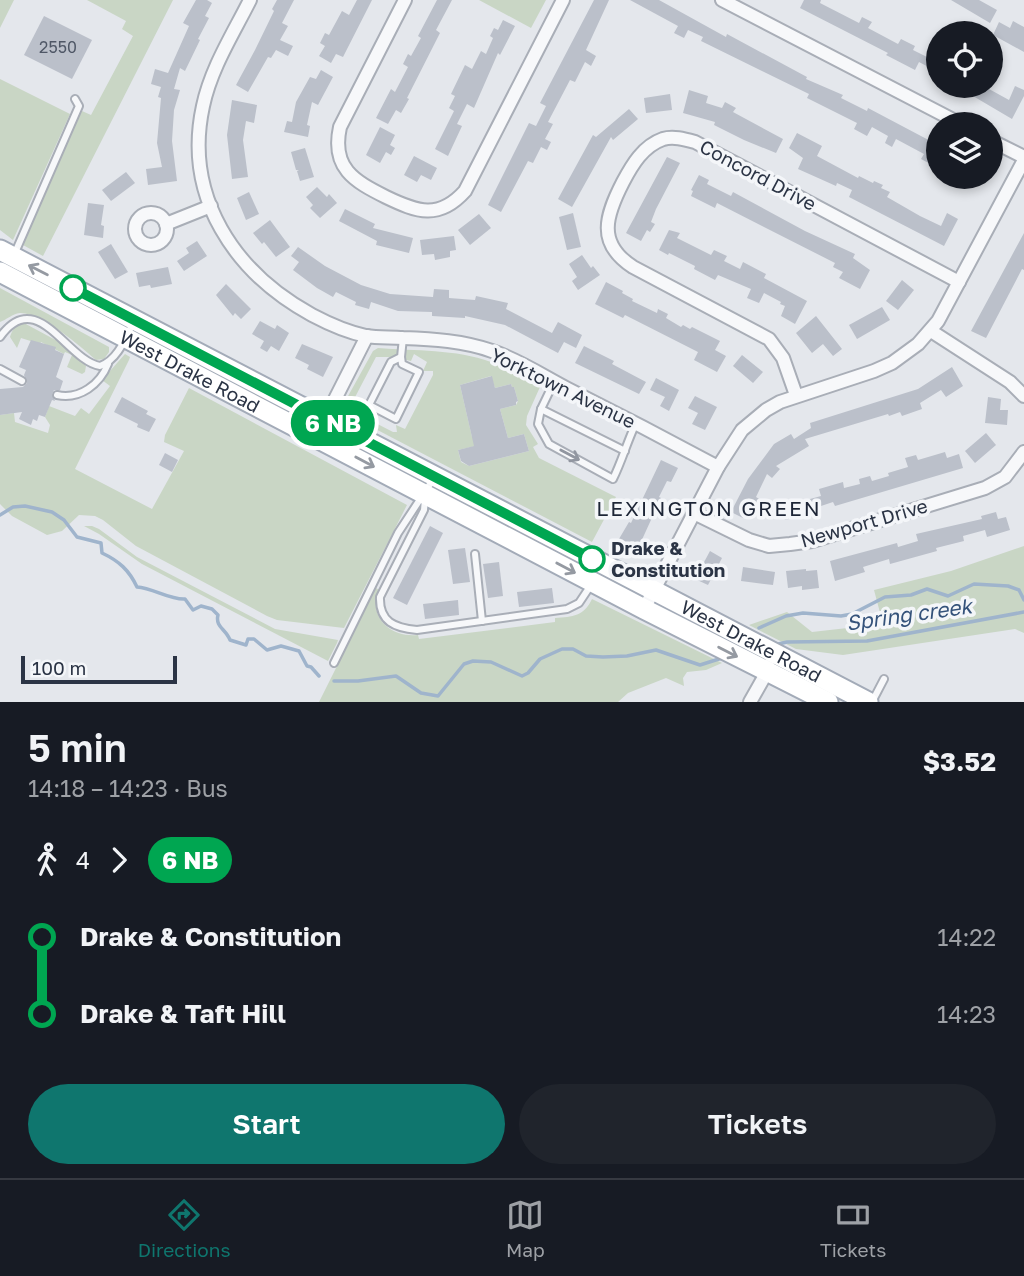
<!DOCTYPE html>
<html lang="en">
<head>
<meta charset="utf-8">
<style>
  body { margin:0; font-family:"Golos Text",sans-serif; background:#20242c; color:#f1f3f6; height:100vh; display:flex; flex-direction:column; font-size:26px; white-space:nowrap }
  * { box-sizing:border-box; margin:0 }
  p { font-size:23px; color:#9ea1a6 }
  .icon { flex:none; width:38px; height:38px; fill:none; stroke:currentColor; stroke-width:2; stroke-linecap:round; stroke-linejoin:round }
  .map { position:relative; height:702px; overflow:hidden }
  .sheet { display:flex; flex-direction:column; background:#171b24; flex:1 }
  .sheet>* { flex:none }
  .badge { padding:0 14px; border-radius:23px; font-size:24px; line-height:46px }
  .tools { position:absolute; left:926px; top:21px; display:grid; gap:14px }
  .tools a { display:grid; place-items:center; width:77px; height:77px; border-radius:50%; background:#171b24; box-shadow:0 4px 10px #0003; font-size:35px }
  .scale { position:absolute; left:21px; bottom:18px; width:156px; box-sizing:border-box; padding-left:7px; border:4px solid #2b3445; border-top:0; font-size:19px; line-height:24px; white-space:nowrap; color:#2b3445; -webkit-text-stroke:5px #f4f6f9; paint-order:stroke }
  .map>.badge { position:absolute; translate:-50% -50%; box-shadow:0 0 0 4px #fff }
  .legs { display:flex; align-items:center; gap:10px; height:77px; padding:0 28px; font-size:23px }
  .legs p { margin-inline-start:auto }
  .summary { display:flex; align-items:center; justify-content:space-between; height:119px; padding:0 28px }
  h1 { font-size:38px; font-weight:600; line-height:52px }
  .action { display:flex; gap:14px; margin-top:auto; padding:14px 28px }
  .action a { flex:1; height:80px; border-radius:42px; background:#0f766e; color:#fff; font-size:28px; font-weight:600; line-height:80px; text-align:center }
  .action a+a { background:#20242c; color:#f1f3f6 }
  ul { padding:0 28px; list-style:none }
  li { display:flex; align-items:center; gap:24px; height:77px; font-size:26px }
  li i { display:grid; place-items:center; width:10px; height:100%; margin:0 9px; background:currentColor }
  li i::after { content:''; width:18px; height:18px; margin:-9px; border:5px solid; border-radius:50%; background:#171b24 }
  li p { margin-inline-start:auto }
  li:first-child i { background:linear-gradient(#0000 50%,currentColor 0) }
  li:last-child i { background:linear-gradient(currentColor 50%,#0000 0) }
  .dock { display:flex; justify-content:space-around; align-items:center; height:98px; border-top:2px solid #363941; background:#171b24; font-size:19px; color:#9ea1a6 }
  .dock a { display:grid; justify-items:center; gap:4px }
  .dock .on { color:#0f766e }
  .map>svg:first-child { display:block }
  .green { fill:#c9d6c5; fill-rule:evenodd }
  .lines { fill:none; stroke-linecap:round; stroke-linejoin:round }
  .stream { stroke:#9fb4cc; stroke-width:3.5 }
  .building { fill:#bbc0ca }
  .service-casing { stroke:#a9aeb7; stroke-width:10 }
  .minor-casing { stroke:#a9aeb7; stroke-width:16 }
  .primary-casing { stroke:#a3abb8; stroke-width:23 }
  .service { stroke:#f7f8fa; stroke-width:6 }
  .minor { stroke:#f7f8fa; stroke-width:12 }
  .primary { stroke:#fff; stroke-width:19 }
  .oneway { stroke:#959aa2 }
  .oneway2 { stroke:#9196a0 }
  .line-1-casing { stroke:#fff; stroke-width:16 }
  .line-1 { stroke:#00a651; stroke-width:10 }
  .stop-1-dot { fill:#fff; stroke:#00a651; stroke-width:3.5 }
  .labels { text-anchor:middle; stroke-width:7; stroke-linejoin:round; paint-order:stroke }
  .number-label { font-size:16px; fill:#4f5766 }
  .street-label { font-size:19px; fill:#2b3445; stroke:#f4f6f9 }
  .stop-label { font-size:19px; font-weight:bold; fill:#2b3445; stroke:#f4f6f9; text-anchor:start }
  .neighbourhood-label { font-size:21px; letter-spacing:2px; fill:#1d2536; stroke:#f4f6f9 }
  .water-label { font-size:21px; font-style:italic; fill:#34527a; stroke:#f4f6f9 }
</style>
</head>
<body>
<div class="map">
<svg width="1024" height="702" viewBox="0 0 1024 702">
  <rect width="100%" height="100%" fill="#e4e7ec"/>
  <!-- green -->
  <g class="green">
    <polygon points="0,0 14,0 0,28"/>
    <polygon points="87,0 173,0 43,256 23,245 78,118 82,111 91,115 133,36 122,29 126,21"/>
    <polygon points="479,0 546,0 531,28"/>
    <polygon points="0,79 70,114 13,240 0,230"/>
    <path d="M0,288L109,347V352L104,359L96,360C80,346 41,312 20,313C12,314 6,320 0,322Z"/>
    <path d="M24,323L63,344L86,366L85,372L82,374L67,367L72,355L65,352L64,354L41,342L40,344L21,338L17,348L10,337C12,330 16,324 24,323Z"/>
    <path d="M378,348C415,351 456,349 491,362C508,369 524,379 540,387L527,416L526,425L538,444L533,447L539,458L616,497L592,542L343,412L342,407L373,351ZM414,354L427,362L423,371H433V375L405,429L396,425L397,432H393L358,414L361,408L352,403L376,357H392L411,361ZM491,376L495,388L511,384L512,387H514L518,401L516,405L500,409L508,438L524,434L529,451L469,466L461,462L458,450L502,440L484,434L472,437L460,385Z"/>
    <polygon points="125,354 130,357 129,360 75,469 152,509 184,451 164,442 165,435 189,388 407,505 344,628 277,620 267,616 136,546 103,520 95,516 79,515 62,531 47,535 12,516 0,504 0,415 14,413 15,422 48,433 50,425 45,417 49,406 75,416 81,408 89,414 110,386 102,380"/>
    <polygon points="84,526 92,526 99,529 137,557 275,629 338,640 337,643 328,661 142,564 99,534"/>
    <polygon points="1024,546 1024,633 1015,629 843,655 796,649 749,625 787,612 812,632 883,624 874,590 951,571"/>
    <path d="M376,588L379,590C367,617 391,638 418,635L419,639L555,622V618C573,617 584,616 592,599L722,663L706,670L687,672L683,678L684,686L666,678L628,693L618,702H319Z"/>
  </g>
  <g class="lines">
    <!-- stream -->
    <g class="stream">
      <path d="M0,515L13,507L25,506L52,512L64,520L77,537L101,543L102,553C119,561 129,570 137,587C153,588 170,600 185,599L193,610L201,606L212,609L218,615C215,627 226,629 230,640L246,645L248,639H254L267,650L281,646L299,651L307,666L311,667L319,676"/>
      <polyline points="759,628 786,616 803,613 841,616 852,614 885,597 911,595 927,589 948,596 974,584 1008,586 1019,590 1024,600"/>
      <polyline points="774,645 787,642 867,641 1024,612"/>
      <polyline points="334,681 358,681 396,676 421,693 438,696 464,664 473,661 491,662 522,676 528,673 540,659 562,649 573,649 586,656 603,657 627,656 656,650 700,665 722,658"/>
    </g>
  </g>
  <!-- building -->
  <g class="building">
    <polygon points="196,0 207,0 212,3 205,16 209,18 198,39 200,40 185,71 180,68 174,89 180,90 174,110 172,141 177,181 148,185 146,169 162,167 157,143 161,98 158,97 161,87 151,84 155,69 168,73 189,26 183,23"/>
    <polygon points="277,0 294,0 282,23 288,26 280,40 293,46 288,56 276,50 271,58 268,57 248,92 236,85 255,50 274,11 272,9"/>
    <polygon points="357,0 372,0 343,57 336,54 331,63 319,56 325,46 320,43 325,33 329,35 342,11 349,15"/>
    <polygon points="437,0 452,0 436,30 440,33 407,98 409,99 401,113 396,110 388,124 376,118 391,89 395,92 408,67 403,64 408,54 411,56 421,38 418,36"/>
    <polygon points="594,0 609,0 586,50 596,56 591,66 585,62 575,82 570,80 548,122 553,124 545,139 551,142 547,150 541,147 533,163 528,161 501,212 488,205 529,123 536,126 546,106 540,103"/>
    <polygon points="630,0 659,0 726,37 727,34 807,77 806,79 843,95 841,98 867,111 868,108 938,145 938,168 921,159 924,154 896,139 892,147 885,143 888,136 872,127 867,136 854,129 857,123 807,98 809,94 701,41 703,37 688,30 684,38 674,33 678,26"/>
    <polygon points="804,0 821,0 820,3 859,23 862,17 872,22 868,28 898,44 901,39 915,46 913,50 931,59 938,45 938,72 919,62 915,70 886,55 888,53 800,8"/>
    <polygon points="951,0 979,0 997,10 990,23"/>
    <polygon points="44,16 92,40 72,79 24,55"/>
    <polygon points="503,20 515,26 500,55 498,53 474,108 467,104 457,124 462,126 448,156 435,149 454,111 449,108 455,96 451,94 465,65 472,69 481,51 486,54 493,38 490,36 494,28 498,30"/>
    <polygon points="1013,21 1024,27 1024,52 993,35 999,22 1010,28"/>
    <polygon points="321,70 333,77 318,105 312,102 307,125 310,126 308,137 284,132 287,121 292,122 296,102 310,77 316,79"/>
    <polygon points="956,86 991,86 989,89 1009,100 1015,86 1024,90 1024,96 1012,119"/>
    <polygon points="689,90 708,96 706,103 722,108 725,102 736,108 733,112 783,139 776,153 744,140 714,125 715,122 683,113"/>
    <polygon points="670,94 672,110 646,113 644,98"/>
    <polygon points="232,100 257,105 254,123 246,121 243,140 248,177 232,179 227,135"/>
    <polygon points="629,109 638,119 613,140 611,137 572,207 558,199 593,135 596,137"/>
    <polygon points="380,127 395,135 390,145 395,148 391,155 386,152 380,163 366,155"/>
    <polygon points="797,133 822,146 817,156 858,178 859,176 873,183 874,181 883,185 881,188 890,192 887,197 920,216 941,226 947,213 958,219 944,246 849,197 852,190 837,183 836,186 798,169 803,158 789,148"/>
    <polygon points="305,148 314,177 300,181 297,171 299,170 296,170 291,152"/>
    <polygon points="414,156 437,168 431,180 421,175 417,182 404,175"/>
    <polygon points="667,157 680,163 656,209 651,222 655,224 650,232 647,230 641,241 626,233"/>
    <polygon points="126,172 135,183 111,201 102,190"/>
    <polygon points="699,175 709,180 707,184 731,196 733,192 805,231 855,254 853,258 870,270 860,289 839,278 843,272 833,267 835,263 717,203 715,208 691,196 693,191 691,190"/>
    <polygon points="317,187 327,197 329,194 337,203 320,218 310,208 313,205 306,197"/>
    <polygon points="249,192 259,214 246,220 237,198"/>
    <polygon points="88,203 104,205 101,225 104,226 103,238 84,235"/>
    <polygon points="345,209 375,224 373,228 413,238 409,253 376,245 377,241 339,221"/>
    <polygon points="573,213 581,247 567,250 559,217"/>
    <polygon points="479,214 491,228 470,245 458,230"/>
    <polygon points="270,220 290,247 276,257 264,242 262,244 253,233"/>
    <polygon points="669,230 680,233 677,238 711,255 714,250 727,256 724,261 740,269 743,262 766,274 764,278 807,301 795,324 781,316 785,306 780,304 781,302 764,293 759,303 747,298 751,289 718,275 715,280 694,269 695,266 669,253 668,255 659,250"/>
    <polygon points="1024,233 1024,270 1022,269 986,338 971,331"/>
    <polygon points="454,236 456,250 450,251 450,257 435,260 434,254 422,255 420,240"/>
    <polygon points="197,241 207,256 184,271 177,261 189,253 186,248"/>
    <polygon points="111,244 128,272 115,279 98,252"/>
    <polygon points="298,247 325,266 361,285 390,294 433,297 434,289 449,290 449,298 475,300 476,296 508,303 506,309 552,333 558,322 582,335 576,348 564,342 558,353 505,325 465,316 465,318 432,316 432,312 398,311 371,302 369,309 355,305 356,302 336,292 333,297 317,288 293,270 299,262 291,256"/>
    <polygon points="582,255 591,268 593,266 600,275 578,290 572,281 577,277 569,264"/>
    <polygon points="168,267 172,284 151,288 150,285 139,287 136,273"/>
    <polygon points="902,280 914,290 898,310 886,301"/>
    <polygon points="606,282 623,291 622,293 633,299 632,301 657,313 658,309 668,314 666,318 681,327 683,325 690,329 692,327 720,341 715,350 726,356 717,372 694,360 698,352 625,315 623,318 595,304"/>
    <polygon points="226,284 251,309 241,319 235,313 233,316 216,295"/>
    <polygon points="882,307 890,320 857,339 849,325"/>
    <polygon points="816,316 842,349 833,356 823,344 812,353 796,333"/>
    <polygon points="260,321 275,329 277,325 289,333 279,351 271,346 267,352 260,348 264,341 252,334"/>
    <polygon points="31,340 56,347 55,350 64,354 56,377 63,381 60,390 54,390 52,394 55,401 52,400 45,417 39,415 37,421 33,419 31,425 19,419 22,412 0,415 0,389 23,387 27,383 24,375 26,370 19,367"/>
    <polygon points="302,344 333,357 323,377 307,369 309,365 295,358"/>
    <polygon points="584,346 614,361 612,364 646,382 639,394 575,363"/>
    <polygon points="742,355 763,372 753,383 733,366"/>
    <polygon points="952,367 963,386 946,397 941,390 920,403 922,409 902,416 900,412 889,416 888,414 805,439 809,446 776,466 780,469 772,478 767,474 756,497 761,500 756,509 749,506 743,518 731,512 748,479 774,444 791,434 794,439 811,428 810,423 918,389"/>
    <polygon points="492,376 495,388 511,384 512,387 514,387 518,401 516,402 516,405 500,409 508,438 524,434 529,451 469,466 461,461 458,450 474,446 460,385"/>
    <polygon points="656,378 679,390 669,411 660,406 665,397 650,390"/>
    <polygon points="695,396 717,407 705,430 692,424 698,413 688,408"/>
    <polygon points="122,397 148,411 146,414 156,419 149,432 137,427 138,424 114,412"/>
    <polygon points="988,397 1001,399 1000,410 1008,410 1007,425 985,423"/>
    <polygon points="986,433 996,445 975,463 965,451"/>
    <polygon points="945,452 947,458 959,454 963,468 835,506 833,502 815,508 816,511 785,520 781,507 821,496 819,489 843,482 844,488 860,484 859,479 870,476 872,481 889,476 888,473 908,467 905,458 916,455 918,460"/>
    <polygon points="165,453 178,460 172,472 159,465"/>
    <polygon points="661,460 678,468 671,482 667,481 659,497 661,498 640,544 633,541 628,550 616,544 629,522 631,523"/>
    <polygon points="996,512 998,519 1006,517 1010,530 987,537 985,530 963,536 964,541 936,548 937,551 890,564 889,559 863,567 865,572 835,581 830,561 897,543 898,547 918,541 916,534 982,519 981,516"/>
    <polygon points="430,526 443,533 407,605 393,598"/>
    <polygon points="465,548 470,582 453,584 448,550"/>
    <polygon points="710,551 722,558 708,585 695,579"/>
    <polygon points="499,562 503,596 488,598 483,564"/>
    <polygon points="743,567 775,572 773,585 741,581"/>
    <polygon points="806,569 806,571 817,570 819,588 802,590 802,586 788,588 786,571"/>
    <polygon points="552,588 554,603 519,607 517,592"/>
    <polygon points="458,600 459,615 425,619 423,604"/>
  </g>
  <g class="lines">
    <defs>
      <g id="service">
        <polyline points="14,255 79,106 75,99"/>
        <path d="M0,337C37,285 67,361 100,366C118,360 126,337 134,321"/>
        <polyline points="401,357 402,364 419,372 396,419 369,405 391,362 401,357 403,338"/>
        <polyline points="0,369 22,381"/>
        <path d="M554,382L541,409L538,424L549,444L613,479C622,461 627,442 636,423"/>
        <path d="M57,395C80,400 100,384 108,364"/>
        <polyline points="541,409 625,451"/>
        <path d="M425,499L424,510L380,597C379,622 395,628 417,630L567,609L579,603L591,585"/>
        <polyline points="475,554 482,621"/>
        <polyline points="334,663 398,533 434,478"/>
        <polyline points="872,702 884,679"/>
      </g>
      <g id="minor">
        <path d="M250,0C233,34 211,68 203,106C183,197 235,273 312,315C329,324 347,332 366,336C378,338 391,337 403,338C433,339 464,341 492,351C519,360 543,376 568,389C618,414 668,440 718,467"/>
        <path d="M405,0L340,127C331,168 354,181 386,197C417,212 439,220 465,191L563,0"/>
        <polyline points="722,0 961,124"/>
        <polyline points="990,140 1024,157"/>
        <circle cx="151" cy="229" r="16"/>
        <polyline points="166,224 211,206"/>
        <polyline points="931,331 1010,382 1024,396"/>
        <path d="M796,395L783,358L769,339L633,267C596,243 606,215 623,182C632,165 643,146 663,139C673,136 684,139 695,142L959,282"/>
        <polyline points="323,423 367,336"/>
        <polyline points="694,513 749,540 769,546 790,544 812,541 985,488 1005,477 1024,452"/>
        <polyline points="644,609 718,467 742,430 766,410 780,402 874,371 892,363 918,344 938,321 1024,160"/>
        <polyline points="750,702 767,672 768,665"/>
      </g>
      <g id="primary">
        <path id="s1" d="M0,250L868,702"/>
        <path id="s2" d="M0,272L644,609L828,702"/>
      </g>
    </defs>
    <!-- service casing -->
    <use href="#service" class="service-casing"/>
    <!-- minor casing -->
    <use href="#minor" class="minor-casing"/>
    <!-- primary casing -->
    <use href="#primary" class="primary-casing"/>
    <!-- service -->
    <use href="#service" class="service"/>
    <!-- minor -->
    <use href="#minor" class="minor"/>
    <!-- primary -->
    <use href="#primary" class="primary"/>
  </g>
  <!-- one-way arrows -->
  <defs><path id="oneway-shaft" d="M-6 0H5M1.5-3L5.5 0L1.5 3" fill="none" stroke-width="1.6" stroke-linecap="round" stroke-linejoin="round" transform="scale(1.75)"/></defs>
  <g class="oneway">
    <use href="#oneway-shaft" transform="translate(38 270) rotate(-153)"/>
    <use href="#oneway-shaft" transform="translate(365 462) rotate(28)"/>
    <use href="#oneway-shaft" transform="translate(566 568) rotate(28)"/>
    <use href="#oneway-shaft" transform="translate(728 652) rotate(27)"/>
  </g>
  <use class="oneway2" href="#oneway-shaft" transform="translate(570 455) rotate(28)"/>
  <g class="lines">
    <defs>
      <polyline id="line-1" points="73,288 592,559"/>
    </defs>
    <!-- line-1 casing -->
    <use href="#line-1" class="line-1-casing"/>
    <!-- line-1 -->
    <use href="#line-1" class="line-1"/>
  </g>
  <!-- markers -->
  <g class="stop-1-dot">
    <circle cx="73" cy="288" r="12"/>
    <circle cx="592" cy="559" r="12"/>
  </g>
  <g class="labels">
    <!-- number labels -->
    <g class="number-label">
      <text x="58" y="53">2550</text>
    </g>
    <!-- street labels -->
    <g class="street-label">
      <text transform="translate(758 175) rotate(28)" y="7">Concord Drive</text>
      <text dy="7" stroke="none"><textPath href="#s2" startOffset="214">West Drake Road</textPath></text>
      <text transform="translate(563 388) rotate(26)" y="7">Yorktown Avenue</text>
      <text transform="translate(864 523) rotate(-16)" y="7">Newport Drive</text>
      <text dy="7" stroke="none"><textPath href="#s1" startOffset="847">West Drake Road</textPath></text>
    </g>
    <!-- stop labels -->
    <g class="stop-label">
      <text x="611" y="555">Drake &amp;<tspan x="611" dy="22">Constitution</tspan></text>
    </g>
    <!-- neighbourhood labels -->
    <g class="neighbourhood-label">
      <text x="709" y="516">LEXINGTON GREEN</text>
    </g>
    <!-- water labels -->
    <g class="water-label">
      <text transform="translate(909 615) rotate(-8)" y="7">Spring creek</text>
    </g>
  </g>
</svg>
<div class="tools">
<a><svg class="icon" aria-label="locate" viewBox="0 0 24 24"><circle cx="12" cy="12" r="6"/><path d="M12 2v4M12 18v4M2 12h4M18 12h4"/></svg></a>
<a><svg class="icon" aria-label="layers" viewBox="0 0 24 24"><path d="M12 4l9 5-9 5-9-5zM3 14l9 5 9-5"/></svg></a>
</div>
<div class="scale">100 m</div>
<b class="badge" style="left:333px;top:423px;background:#00a651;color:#fff">6 NB</b>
</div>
<section class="sheet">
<div class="summary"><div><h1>5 min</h1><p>14:18 – 14:23 · Bus</p></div><b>$3.52</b></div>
<div class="legs"><svg class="icon" aria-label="walk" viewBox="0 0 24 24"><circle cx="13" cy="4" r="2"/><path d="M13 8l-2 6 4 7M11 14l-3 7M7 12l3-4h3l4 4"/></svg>4<svg class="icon" aria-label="forward" viewBox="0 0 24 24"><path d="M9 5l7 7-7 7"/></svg><b class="badge" style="background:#00a651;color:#fff">6 NB</b></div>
<ul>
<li><i style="color:#00a651"></i><b>Drake &amp; Constitution</b><p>14:22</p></li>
<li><i style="color:#00a651"></i><b>Drake &amp; Taft Hill</b><p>14:23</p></li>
</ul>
<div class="action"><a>Start</a><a>Tickets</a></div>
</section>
<nav class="dock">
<a class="on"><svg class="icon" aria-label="directions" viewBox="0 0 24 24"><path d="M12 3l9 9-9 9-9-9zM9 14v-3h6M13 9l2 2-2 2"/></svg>Directions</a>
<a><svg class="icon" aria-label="map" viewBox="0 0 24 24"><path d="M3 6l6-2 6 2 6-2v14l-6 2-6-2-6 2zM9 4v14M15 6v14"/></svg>Map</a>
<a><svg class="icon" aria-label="tickets" viewBox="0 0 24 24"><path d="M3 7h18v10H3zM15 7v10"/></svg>Tickets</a>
</nav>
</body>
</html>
